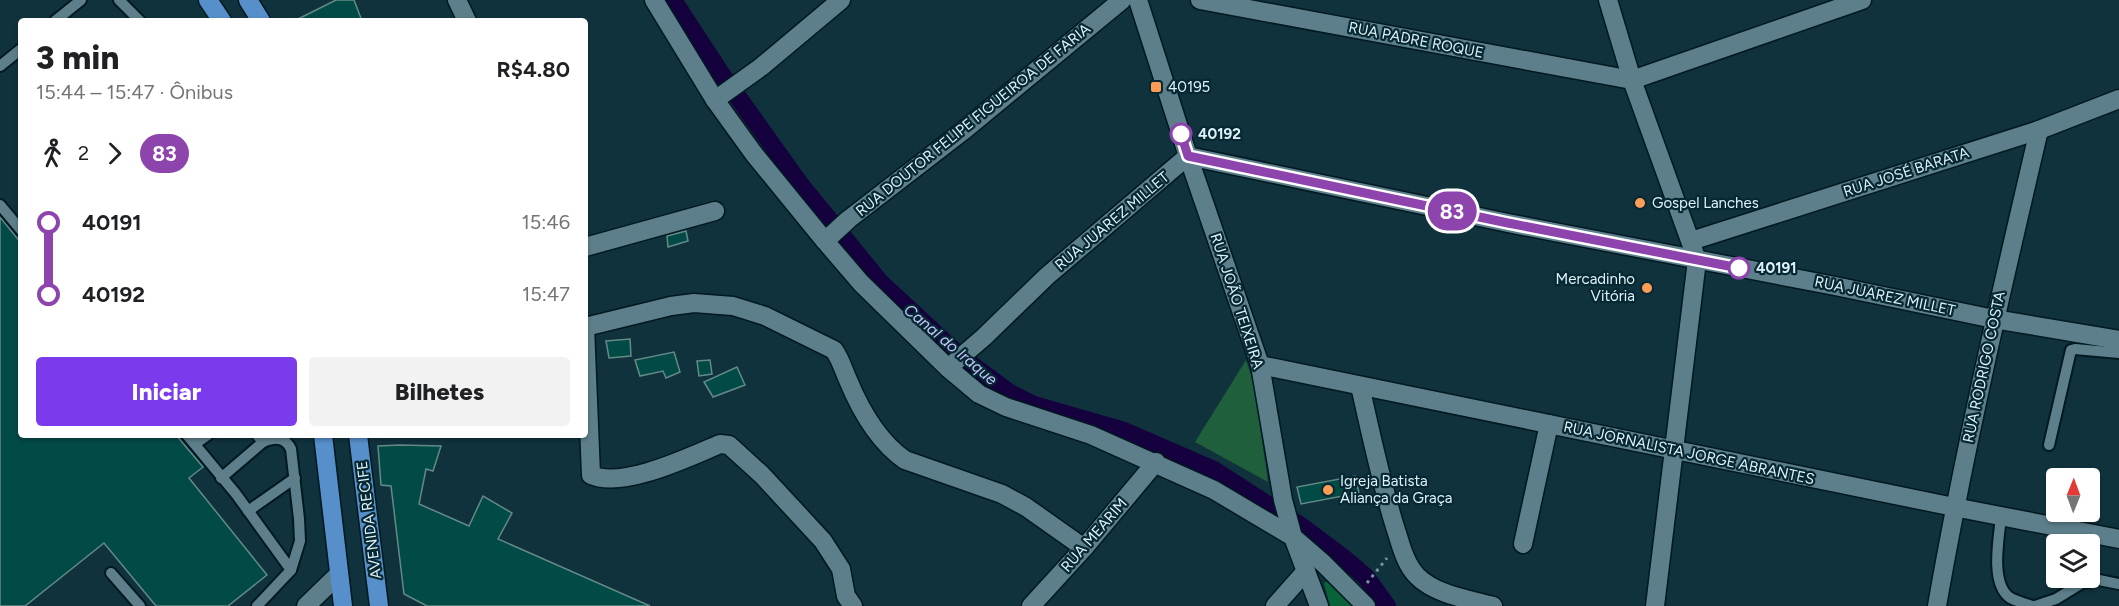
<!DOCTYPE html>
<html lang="pt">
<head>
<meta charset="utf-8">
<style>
  body { margin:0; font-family:Figtree,sans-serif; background:#f2f2f2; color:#202124; height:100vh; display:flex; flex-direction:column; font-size:22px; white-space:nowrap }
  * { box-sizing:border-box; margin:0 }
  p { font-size:20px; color:#757577 }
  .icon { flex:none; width:33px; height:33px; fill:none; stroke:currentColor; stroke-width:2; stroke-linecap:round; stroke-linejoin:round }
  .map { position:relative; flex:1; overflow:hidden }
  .details { position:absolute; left:18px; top:18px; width:570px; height:420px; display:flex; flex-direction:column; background:#fff; border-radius:6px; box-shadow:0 2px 4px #0004 }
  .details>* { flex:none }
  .badge { padding:0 12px; border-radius:20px; font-size:21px; line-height:39px }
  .needle { width:39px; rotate:1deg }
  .controls { position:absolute; left:2046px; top:468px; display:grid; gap:12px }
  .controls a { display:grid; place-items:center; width:54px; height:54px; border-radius:6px; background:#fff; box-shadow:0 2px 4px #0004; font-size:30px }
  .map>.badge { position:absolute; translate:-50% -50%; box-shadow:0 0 0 3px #fff }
  .legs { display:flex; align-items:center; gap:9px; height:66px; padding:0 18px; font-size:20px }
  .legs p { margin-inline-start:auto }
  .headline { display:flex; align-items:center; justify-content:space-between; height:102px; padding:0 18px }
  h1 { font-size:33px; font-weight:800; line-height:45px }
  .primary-button { display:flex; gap:12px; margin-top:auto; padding:12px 18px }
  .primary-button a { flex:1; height:69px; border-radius:6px; background:#7c3aed; color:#fff; font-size:24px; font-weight:800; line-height:69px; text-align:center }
  .primary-button a+a { background:#f2f2f2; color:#202124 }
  ul { padding:0 18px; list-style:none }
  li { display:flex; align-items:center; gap:21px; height:72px; font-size:22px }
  li i { display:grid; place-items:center; width:9px; height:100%; margin:0 8px; background:currentColor }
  li i::after { content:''; width:15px; height:15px; margin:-8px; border:4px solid; border-radius:50%; background:#fff }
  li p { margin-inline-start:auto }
  li:first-child i { background:linear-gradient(#0000 50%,currentColor 0) }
  li:last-child i { background:linear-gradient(currentColor 50%,#0000 0) }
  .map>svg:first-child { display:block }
  .green { fill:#1f5f3b }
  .forest { fill:#0a6338 }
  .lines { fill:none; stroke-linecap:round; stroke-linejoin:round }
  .canal { stroke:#16013f; stroke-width:18 }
  .building { fill:#024a46; stroke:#648a86; stroke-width:1.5 }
  .lane-casing { stroke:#011920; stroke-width:14 }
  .street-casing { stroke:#011920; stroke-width:21 }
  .primary-casing { stroke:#011920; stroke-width:21 }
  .path { stroke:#79939b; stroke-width:3; stroke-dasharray:3 4.5; stroke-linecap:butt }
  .lane { stroke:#5d7f8b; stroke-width:10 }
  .street { stroke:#5d7f8b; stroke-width:18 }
  .primary { stroke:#568fc9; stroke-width:18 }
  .line-1-casing { stroke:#fff; stroke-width:14 }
  .line-1 { stroke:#8e44ad; stroke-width:9 }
  .poi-dot { fill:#fd9d55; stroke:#052832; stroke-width:2 }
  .stop-1-dot { fill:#fff; stroke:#8e44ad; stroke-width:3 }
  .labels { text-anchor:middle; stroke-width:4.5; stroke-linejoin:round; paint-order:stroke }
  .street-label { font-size:15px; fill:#dff1f8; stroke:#052832 }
  .poi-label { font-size:15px; fill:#dff1f8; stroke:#052832; text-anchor:start }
  .stop-label { font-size:15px; font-weight:bold; fill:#dff1f8; stroke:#052832; text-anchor:start }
  .water-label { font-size:16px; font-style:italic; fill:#c7c3fd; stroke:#052832 }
</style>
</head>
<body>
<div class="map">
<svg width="2119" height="606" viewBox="0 0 2119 606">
  <rect width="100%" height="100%" fill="#10323c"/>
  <!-- green -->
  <polygon class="green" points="1246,360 1254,384 1268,482 1195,442"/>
  <!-- forest -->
  <polygon class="forest" points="1332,579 1354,606 1330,606 1324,583"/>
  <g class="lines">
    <!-- canal -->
    <polyline class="canal" points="673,0 720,72 800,184 880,282 961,357 1010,393 1034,405 1124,431 1214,470 1301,526 1345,559 1366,577 1387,606"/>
  </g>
  <!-- building -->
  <g class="building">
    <polygon points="336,0 354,0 362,21 294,21"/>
    <polygon points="0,217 21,243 21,435 176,435 203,467 189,478 267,575 228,606 156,606 104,543 25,606 0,606"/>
    <polygon points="686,231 688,241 668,247 667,236"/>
    <polygon points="630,339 631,356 609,358 606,341"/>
    <polygon points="674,352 680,372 666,378 663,371 640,376 635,360"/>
    <polygon points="710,360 712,374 699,376 697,361"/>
    <polygon points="737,367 745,385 713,397 704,382"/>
    <polygon points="400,445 441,446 433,471 426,469 419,504 469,526 483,496 512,513 498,539 650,606 427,606 404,594 391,486 381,485 378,446"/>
    <polygon points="1355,476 1359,493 1301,504 1297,487"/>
  </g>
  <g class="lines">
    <defs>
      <g id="lane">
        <polyline points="119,0 140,21"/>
        <polyline points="55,21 81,0"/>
        <polyline points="0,66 21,49"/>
        <polyline points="0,205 21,230"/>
        <path d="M187,435L236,494L291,570L300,541L299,519L291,449C285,437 275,437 263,442L257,435"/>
        <polyline points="195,444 208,435"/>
        <polyline points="2049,445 2071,350 2075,349 2119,353"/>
        <polyline points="221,478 263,442"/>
        <polyline points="248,511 295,478"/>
        <path d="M2001,517C1999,538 1990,582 2009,597C2014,601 2025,603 2032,606"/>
        <polyline points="111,573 140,606"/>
        <polyline points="257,606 291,570"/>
        <polyline points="2035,606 2056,599 2082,583 2099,580 2119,584"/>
      </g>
      <g id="street">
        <polyline points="457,0 467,21"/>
        <polyline points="654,0 715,100 754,154 825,241 861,283 948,368 979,394 1006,407 1091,435 1214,490 1293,537 1323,563 1366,606"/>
        <polyline points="1138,0 1188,156 1260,365 1283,500 1293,537 1319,606"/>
        <polyline points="1200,0 1632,80 1862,0"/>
        <polyline points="1608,0 1632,80 1697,260 1655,606"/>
        <polyline points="715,100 761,67 841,0"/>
        <polyline points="825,241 849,219 963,131 1122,0"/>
        <polyline points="1691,241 2039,130 2119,99"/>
        <polyline points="585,247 715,211"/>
        <path d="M585,327L671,306L694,303L733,306L765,316L834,350C841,360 843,369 848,380C860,409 879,442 905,460L1002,494L1026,507L1084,548"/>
        <path d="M585,327L591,475C623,489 689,457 720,444L729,445L762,475L823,541L841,569L846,596L853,606"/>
        <polyline points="1260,365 1954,507 2119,539"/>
        <polyline points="948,368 984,337 1047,276 1188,156 1508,223 1835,286 1994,319 2119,340"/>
        <path d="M1360,386C1371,434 1381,483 1396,530C1401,545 1405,564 1417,576C1436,595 1468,599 1493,606"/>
        <polyline points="1523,544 1549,424"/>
        <polyline points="306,606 339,574"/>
        <polyline points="1031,606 1084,548 1156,462"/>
        <polyline points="1275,606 1306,571"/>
        <path d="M1937,606C1965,446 2002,288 2039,130"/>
      </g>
      <g id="primary">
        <polyline points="208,0 222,21"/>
        <polyline points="248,0 261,21"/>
        <polyline points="323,435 343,606"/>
        <polyline points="358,435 379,606"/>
      </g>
    </defs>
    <!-- lane casing -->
    <use href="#lane" class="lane-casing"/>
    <!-- street casing -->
    <use href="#street" class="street-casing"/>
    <!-- primary casing -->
    <use href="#primary" class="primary-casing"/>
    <!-- path -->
    <polyline class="path" points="1367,583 1387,558"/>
    <!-- lane -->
    <use href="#lane" class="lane"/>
    <!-- street -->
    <use href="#street" class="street"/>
    <!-- primary -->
    <use href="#primary" class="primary"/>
  </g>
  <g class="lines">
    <defs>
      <polyline id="line-1" points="1181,134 1188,156 1508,223 1739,268"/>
    </defs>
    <!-- line-1 casing -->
    <use href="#line-1" class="line-1-casing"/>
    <!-- line-1 -->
    <use href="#line-1" class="line-1"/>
  </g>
  <!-- markers -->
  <g class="poi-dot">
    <rect x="1150" y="81" width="12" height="12" rx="3"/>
    <circle cx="1640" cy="203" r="6"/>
    <circle cx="1647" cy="288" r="6"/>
    <circle cx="1328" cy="490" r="6"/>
  </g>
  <g class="stop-1-dot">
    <circle cx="1181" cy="134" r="10"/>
    <circle cx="1739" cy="268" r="10"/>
  </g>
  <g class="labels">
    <!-- street labels -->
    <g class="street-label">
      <text transform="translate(1416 40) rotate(11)" y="5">RUA PADRE ROQUE</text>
      <text transform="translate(973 120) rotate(-39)" y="5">RUA DOUTOR FELIPE FIGUEIROA DE FARIA</text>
      <text transform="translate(1906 172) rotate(-18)" y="5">RUA JOSÉ BARATA</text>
      <text transform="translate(1112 221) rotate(-40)" y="5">RUA JUAREZ MILLET</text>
      <text transform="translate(1885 296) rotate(12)" y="5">RUA JUAREZ MILLET</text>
      <text transform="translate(1237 301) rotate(72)" y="5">RUA JOÃO TEIXEIRA</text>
      <text transform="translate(1984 367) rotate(-78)" y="5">RUA RODRIGO COSTA</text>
      <text transform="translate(1689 453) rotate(12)" y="5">RUA JORNALISTA JORGE ABRANTES</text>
      <text transform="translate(369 520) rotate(-97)" y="5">AVENIDA RECIFE</text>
      <text transform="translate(1094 535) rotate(-49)" y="5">RUA MEARIM</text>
    </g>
    <!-- poi labels -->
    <g class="poi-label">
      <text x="1168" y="92">40195</text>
      <text x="1652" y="208">Gospel Lanches</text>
      <text x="1635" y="284" text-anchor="end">Mercadinho<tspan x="1635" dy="17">Vitória</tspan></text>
      <text x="1340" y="486">Igreja Batista<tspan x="1340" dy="17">Aliança da Graça</tspan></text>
    </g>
    <!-- stop labels -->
    <g class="stop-label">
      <text x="1198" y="139">40192</text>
      <text x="1756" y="273">40191</text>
    </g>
    <!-- water labels -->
    <g class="water-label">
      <text transform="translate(951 344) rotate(40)" y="6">Canal do Iraque</text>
    </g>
  </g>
</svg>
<div class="controls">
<a><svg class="needle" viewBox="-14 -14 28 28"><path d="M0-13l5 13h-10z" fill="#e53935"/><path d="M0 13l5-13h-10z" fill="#757577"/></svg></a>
<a><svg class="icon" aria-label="layers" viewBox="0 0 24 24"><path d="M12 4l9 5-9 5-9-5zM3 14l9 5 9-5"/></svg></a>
</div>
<b class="badge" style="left:1452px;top:211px;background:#8e44ad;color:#fff">83</b>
<section class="details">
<div class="headline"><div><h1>3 min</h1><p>15:44 – 15:47 · Ônibus</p></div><b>R$4.80</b></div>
<div class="legs"><svg class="icon" aria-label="walk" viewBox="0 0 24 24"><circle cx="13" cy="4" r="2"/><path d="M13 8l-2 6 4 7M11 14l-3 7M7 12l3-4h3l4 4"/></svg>2<svg class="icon" aria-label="forward" viewBox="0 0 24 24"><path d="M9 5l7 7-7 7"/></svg><b class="badge" style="background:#8e44ad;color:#fff">83</b></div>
<ul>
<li><i style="color:#8e44ad"></i><b>40191</b><p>15:46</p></li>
<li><i style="color:#8e44ad"></i><b>40192</b><p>15:47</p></li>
</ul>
<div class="primary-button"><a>Iniciar</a><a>Bilhetes</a></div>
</section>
</div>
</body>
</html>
